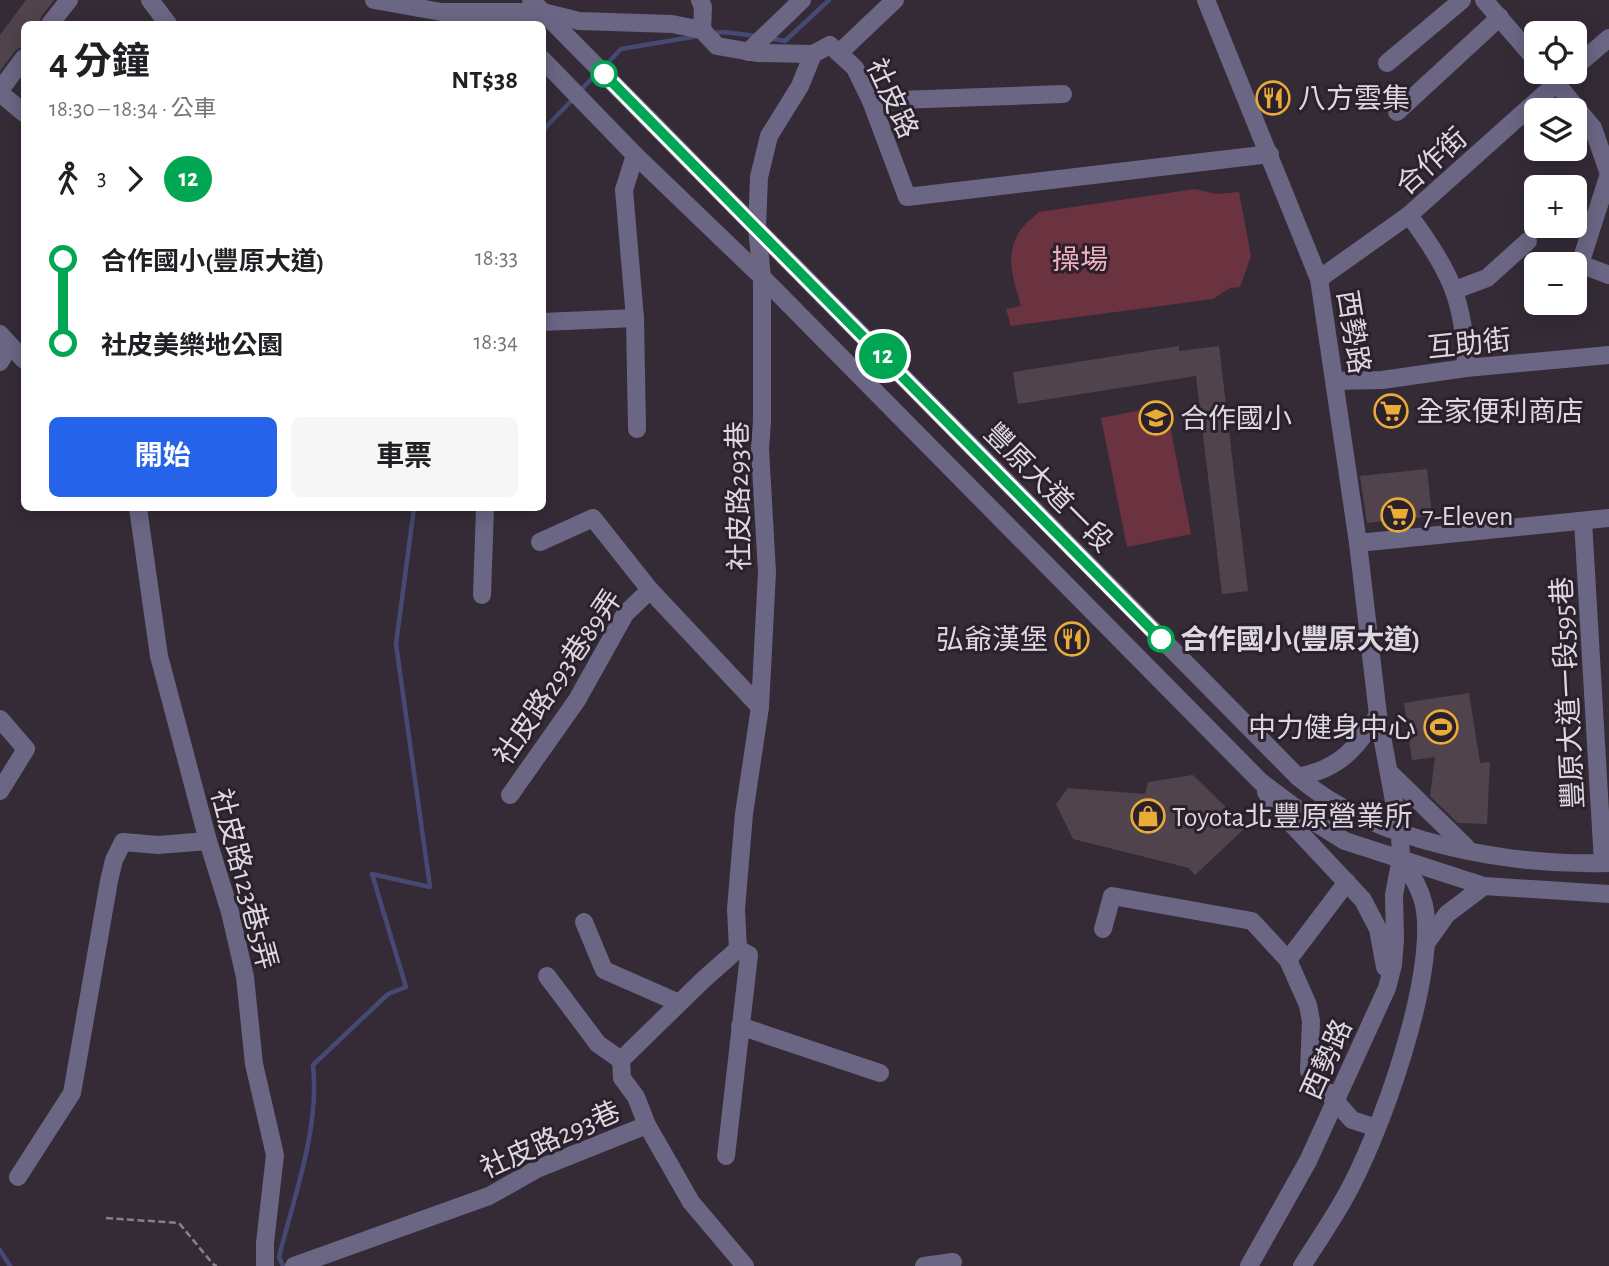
<!DOCTYPE html>
<html lang="zh-TW">
<head>
<meta charset="utf-8">
<style>
  body { margin:0; font-family:"Alegreya Sans","Noto Sans TC",sans-serif; background:#f6f6f6; color:#202124; height:100vh; display:flex; flex-direction:column; font-size:26px; white-space:nowrap }
  * { box-sizing:border-box; margin:0 }
  p { font-size:23px; color:#757577 }
  .icon { flex:none; width:38px; height:38px; fill:none; stroke:currentColor; stroke-width:2; stroke-linecap:round; stroke-linejoin:round }
  .map { position:relative; flex:1; overflow:hidden }
  .side { position:absolute; left:21px; top:21px; width:525px; height:490px; display:flex; flex-direction:column; background:#fff; border-radius:10px; box-shadow:0 4px 18px #0003 }
  .side>* { flex:none }
  .badge { padding:0 14px; border-radius:23px; font-size:24px; line-height:46px }
  .tools { position:absolute; left:1524px; top:21px; display:grid; gap:14px }
  .tools a { display:grid; place-items:center; width:63px; height:63px; border-radius:10px; background:#fff; box-shadow:0 4px 18px #0003; font-size:35px }
  .map>.badge { position:absolute; translate:-50% -50%; box-shadow:0 0 0 4px #fff }
  .legs { display:flex; align-items:center; gap:10px; height:77px; padding:0 28px; font-size:23px }
  .legs p { margin-inline-start:auto }
  .headline { display:flex; align-items:center; justify-content:space-between; height:119px; padding:0 28px }
  h1 { font-size:38px; font-weight:700; line-height:52px }
  .cta { display:flex; gap:14px; margin-top:auto; padding:14px 28px }
  .cta a { flex:1; height:80px; border-radius:10px; background:#2563eb; color:#fff; font-size:28px; font-weight:700; line-height:80px; text-align:center }
  .cta a+a { background:#f6f6f6; color:#202124 }
  ul { padding:0 28px; list-style:none }
  li { display:flex; align-items:center; gap:24px; height:84px; font-size:26px }
  li i { display:grid; place-items:center; width:10px; height:100%; margin:0 9px; background:currentColor }
  li i::after { content:''; width:18px; height:18px; margin:-9px; border:5px solid; border-radius:50%; background:#fff }
  li p { margin-inline-start:auto }
  li:first-child i { background:linear-gradient(#0000 50%,currentColor 0) }
  li:last-child i { background:linear-gradient(currentColor 50%,#0000 0) }
  .map>svg:first-child { display:block }
  .green { fill:#6b3240 }
  .lines { fill:none; stroke-linecap:round; stroke-linejoin:round }
  .stream { stroke:#454973; stroke-width:4.5 }
  .building { fill:#51434c }
  .path { stroke:#88808a; stroke-width:2.5; stroke-dasharray:7 3.5; stroke-linecap:butt }
  .minor { stroke:#6b6684; stroke-width:18 }
  .line-1-casing { stroke:#fff; stroke-width:16 }
  .line-1 { stroke:#00a651; stroke-width:10 }
  .stop-1-dot { fill:#fff; stroke:#00a651; stroke-width:3.5 }
  .labels { text-anchor:middle; stroke-width:6; stroke-linejoin:round; paint-order:stroke }
  .street-label { font-size:28px; fill:#ddd7df; stroke:#2a212d }
  .poi-label { font-size:28px; fill:#ddd7df; stroke:#2a212d; text-anchor:start }
  .park-label { font-size:28px; fill:#f3b0bd; stroke:#2a212d }
  .stop-label { font-size:28px; font-weight:bold; fill:#ddd7df; stroke:#2a212d; text-anchor:start }
</style>
</head>
<body>
<div class="map">
<svg width="1609" height="1266" viewBox="0 0 1609 1266">
  <rect width="100%" height="100%" fill="#342b37"/>
  <!-- green -->
  <g class="green">
    <path d="M1195,189L1216,194L1239,192L1251,256L1240,287L1230,288L1213,299L1011,326L1006,309L1021,306C1014,280 1002,252 1023,227C1028,221 1034,217 1039,212Z"/>
    <polygon points="1166,405 1191,534 1127,547 1101,418"/>
  </g>
  <g class="lines">
    <!-- stream -->
    <g class="stream">
      <polyline points="714,33 724,32 757,36"/>
      <polyline points="769,38 785,41 829,0"/>
      <polyline points="604,67 621,49 698,36"/>
      <polyline points="579,92 597,73"/>
      <polyline points="542,135 545,128 573,99"/>
      <polyline points="0,1250 10,1266"/>
      <path d="M283,1266L279,1257C294,1196 320,1128 313,1065L388,994L406,987L372,874L430,887L396,644L414,508"/>
    </g>
  </g>
  <!-- building -->
  <g class="building">
    <polygon points="26,0 54,0 41,17 39,24 24,24 24,45 15,51 0,71 0,35"/>
    <polygon points="1179,346 1179,351 1219,346 1248,591 1222,594 1196,376 1018,404 1013,372"/>
    <polygon points="1427,469 1432,516 1367,523 1360,476"/>
    <polygon points="1469,693 1480,763 1490,762 1487,824 1458,823 1430,796 1435,757 1412,760 1404,703"/>
    <polygon points="1193,775 1246,827 1195,875 1189,868 1073,839 1056,804 1068,788 1145,794 1148,782"/>
  </g>
  <g class="lines">
    <!-- path -->
    <polyline class="path" points="106,1218 179,1223 213,1264 217,1266"/>
    <!-- minor -->
    <g class="minor">
      <polyline points="150,0 168,24"/>
      <polyline points="374,0 441,12 543,12 579,21 672,24 702,30 717,46 757,53 813,54 830,45 855,68 871,101 907,197 1270,154"/>
      <path d="M531,0L1298,777C1375,843 1510,866 1609,863"/>
      <polyline points="700,0 703,7 702,30"/>
      <polyline points="1206,0 1319,279 1358,543 1378,715 1400,833 1401,858 1394,895 1395,940 1393,965 1387,988 1308,1161 1249,1266"/>
      <polyline points="1484,0 1536,60"/>
      <polyline points="50,24 69,0"/>
      <polyline points="748,52 802,0"/>
      <polyline points="839,53 895,0"/>
      <polyline points="542,59 635,155 762,277 1261,782 1313,821 1345,841 1484,886 1609,894"/>
      <polyline points="1387,63 1462,0"/>
      <polyline points="1575,67 1609,38"/>
      <polyline points="1547,72 1593,128 1609,174 1580,264 1609,275"/>
      <polyline points="0,90 24,58"/>
      <polyline points="0,93 24,113"/>
      <polyline points="871,101 1063,94"/>
      <polyline points="1397,112 1500,17"/>
      <polyline points="635,155 624,190 635,318 637,429"/>
      <path d="M1409,215C1449,269 1465,300 1466,368"/>
      <polyline points="1319,279 1409,215 1569,72"/>
      <polyline points="1455,290 1487,278 1528,241"/>
      <polyline points="542,322 635,318"/>
      <polyline points="0,334 24,360"/>
      <polyline points="0,362 10,345"/>
      <polyline points="1335,381 1382,380 1466,368 1609,355"/>
      <polyline points="138,508 159,656 208,841 230,912 245,977 254,1064 275,1155 265,1243 265,1266"/>
      <polyline points="1583,521 1603,863"/>
      <polyline points="1358,543 1609,518"/>
      <polyline points="650,590 760,707"/>
      <polyline points="482,595 485,508"/>
      <polyline points="0,719 26,749 0,791"/>
      <polyline points="1390,773 1466,847"/>
      <path d="M1298,777C1341,768 1354,750 1378,715"/>
      <polyline points="1266,792 1274,805 1363,900 1378,929 1385,967"/>
      <polyline points="510,795 577,700 625,614 650,590 593,518 540,542"/>
      <polyline points="1347,882 1288,960 1308,1005 1311,1021 1309,1071 1352,1120 1377,1128"/>
      <polyline points="584,922 604,970 679,1003"/>
      <polyline points="1103,929 1112,896 1252,921 1288,960"/>
      <polyline points="1427,942 1447,914 1484,886"/>
      <polyline points="547,976 598,1044 621,1060"/>
      <polyline points="740,1026 880,1073"/>
      <polyline points="726,1156 749,955 738,949"/>
      <polyline points="18,1177 72,1093 109,881 114,860 123,842 158,845 208,841"/>
      <polyline points="294,1266 489,1196 537,1169 647,1125"/>
      <polyline points="745,1266 691,1202 647,1125 636,1097 622,1078 621,1060 703,980 738,949 736,909 744,814 760,707 767,572 760,449 762,421 762,277 757,228 759,177 769,136 800,86 813,54"/>
      <polyline points="924,1266 953,1262"/>
      <path d="M1302,1266C1316,1244 1331,1222 1344,1199C1380,1136 1438,975 1424,905C1420,887 1410,873 1401,858"/>
    </g>
  </g>
  <g class="lines">
    <defs>
      <polyline id="line-1" points="604,74 1161,639"/>
    </defs>
    <!-- line-1 casing -->
    <use href="#line-1" class="line-1-casing"/>
    <!-- line-1 -->
    <use href="#line-1" class="line-1"/>
  </g>
  <!-- icons -->
  <defs>
    <symbol id="restaurant-ring" viewBox="-11 -11 22 22"><circle r="9.5" fill="#2a212d" stroke="#e8ac37" stroke-width="1.5"/><path d="M-5-6h1v4h1v-4h1v4h1v-4h1v5L-1.5 .5V6h-2V.5L-5-1ZM5-6V6H3V1.5H1.5Q1.5-4 5-6Z" fill="#e8ac37"/></symbol>
    <symbol id="supermarket-ring" viewBox="-11 -11 22 22"><circle r="9.5" fill="#2a212d" stroke="#e8ac37" stroke-width="1.5"/><path d="M-6-5.5h2.5l.6 2H6L4.5 2H-2.5L-4.4-4H-6ZM-1.5 3.2a1.3 1.3 0 1 0 .1 0ZM3 3.2a1.3 1.3 0 1 0 .1 0Z" fill="#e8ac37"/></symbol>
    <symbol id="school-ring" viewBox="-11 -11 22 22"><circle r="9.5" fill="#2a212d" stroke="#e8ac37" stroke-width="1.5"/><path d="M0-5L7-2L0 1L-7-2ZM-4 1L0 2.5L4 1V4Q0 6-4 4Z" fill="#e8ac37"/></symbol>
    <symbol id="stadium-ring" viewBox="-11 -11 22 22"><circle r="9.5" fill="#2a212d" stroke="#e8ac37" stroke-width="1.5"/><path d="M0-5a6.5 5 0 1 0 0 10a6.5 5 0 1 0 0-10ZM-3.5-1.8h7v3.6h-7Z" fill="#e8ac37"/></symbol>
    <symbol id="shop-ring" viewBox="-11 -11 22 22"><circle r="9.5" fill="#2a212d" stroke="#e8ac37" stroke-width="1.5"/><path d="M-5-2.5h2.3a2.7 3.5 0 0 1 5.4 0H5L5.5 6h-11ZM-1.5-2.5h3a1.5 2.3 0 0 0-3 0Z" fill="#e8ac37"/></symbol>
  </defs>
  <g fill-rule="evenodd">
    <use href="#restaurant-ring" x="1254" y="79" width="38" height="38"/>
    <use href="#supermarket-ring" x="1372" y="392" width="38" height="38"/>
    <use href="#school-ring" x="1137" y="399" width="38" height="38"/>
    <use href="#supermarket-ring" x="1379" y="496" width="38" height="38"/>
    <use href="#restaurant-ring" x="1053" y="620" width="38" height="38"/>
    <use href="#stadium-ring" x="1422" y="708" width="38" height="38"/>
    <use href="#shop-ring" x="1129" y="797" width="38" height="38"/>
  </g>
  <!-- markers -->
  <g class="stop-1-dot">
    <circle cx="604" cy="74" r="12"/>
    <circle cx="1161" cy="639" r="12"/>
  </g>
  <g class="labels">
    <!-- street labels -->
    <g class="street-label">
      <text transform="translate(893 98) rotate(65)" y="10">社皮路</text>
      <text transform="translate(1431 161) rotate(-42)" y="10">合作街</text>
      <text transform="translate(1354 332) rotate(81)" y="10">西勢路</text>
      <text transform="translate(1469 343) rotate(-6)" y="10">互助街</text>
      <text transform="translate(1049 487) rotate(45)" y="10">豐原大道一段</text>
      <text transform="translate(738 496) rotate(-91)" y="10">社皮路293巷</text>
      <text transform="translate(557 677) rotate(-56)" y="10">社皮路293巷89弄</text>
      <text transform="translate(1567 693) rotate(-93)" y="10">豐原大道一段595巷</text>
      <text transform="translate(245 879) rotate(75)" y="10">社皮路123巷5弄</text>
      <text transform="translate(1326 1059) rotate(-66)" y="10">西勢路</text>
      <text transform="translate(550 1139) rotate(-24)" y="10">社皮路293巷</text>
    </g>
    <!-- poi labels -->
    <g class="poi-label">
      <text x="1298" y="108">八方雲集</text>
      <text x="1416" y="421">全家便利商店</text>
      <text x="1180" y="428">合作國小</text>
      <text x="1422" y="525">7-Eleven</text>
      <text x="1048" y="649" text-anchor="end">弘爺漢堡</text>
      <text x="1416" y="737" text-anchor="end">中力健身中心</text>
      <text x="1172" y="826">Toyota北豐原營業所</text>
    </g>
    <!-- park labels -->
    <g class="park-label">
      <text x="1080" y="269">操場</text>
    </g>
    <!-- stop labels -->
    <g class="stop-label">
      <text x="1180" y="649">合作國小(豐原大道)</text>
    </g>
  </g>
</svg>
<div class="tools">
<a><svg class="icon" aria-label="locate" viewBox="0 0 24 24"><circle cx="12" cy="12" r="6"/><path d="M12 2v4M12 18v4M2 12h4M18 12h4"/></svg></a>
<a><svg class="icon" aria-label="layers" viewBox="0 0 24 24"><path d="M12 4l9 5-9 5-9-5zM3 14l9 5 9-5"/></svg></a>
<a>+</a>
<a>−</a>
</div>
<b class="badge" style="left:883px;top:356px;background:#00a651;color:#fff">12</b>
<section class="side">
<div class="headline"><div><h1>4 分鐘</h1><p>18:30 – 18:34 · 公車</p></div><b>NT$38</b></div>
<div class="legs"><svg class="icon" aria-label="walk" viewBox="0 0 24 24"><circle cx="13" cy="4" r="2"/><path d="M13 8l-2 6 4 7M11 14l-3 7M7 12l3-4h3l4 4"/></svg>3<svg class="icon" aria-label="forward" viewBox="0 0 24 24"><path d="M9 5l7 7-7 7"/></svg><b class="badge" style="background:#00a651;color:#fff">12</b></div>
<ul>
<li><i style="color:#00a651"></i><b>合作國小(豐原大道)</b><p>18:33</p></li>
<li><i style="color:#00a651"></i><b>社皮美樂地公園</b><p>18:34</p></li>
</ul>
<div class="cta"><a>開始</a><a>車票</a></div>
</section>
</div>
</body>
</html>
